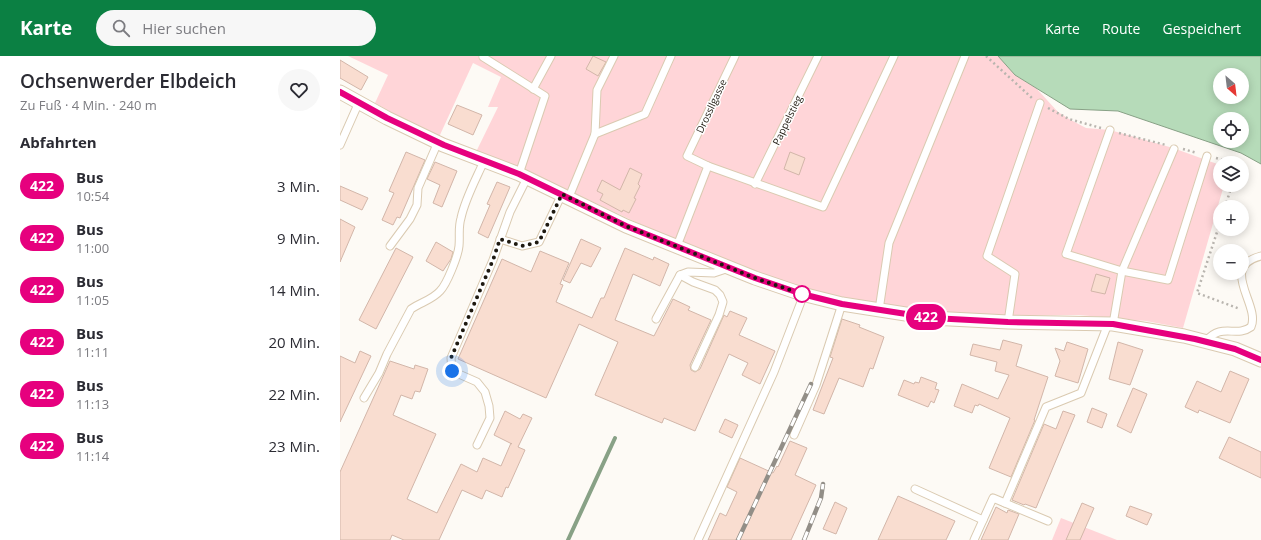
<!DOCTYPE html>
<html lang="de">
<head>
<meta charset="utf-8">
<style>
  body { margin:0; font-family:"Open Sans",sans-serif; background:#f7f7f7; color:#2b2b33; height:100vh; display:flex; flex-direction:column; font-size:15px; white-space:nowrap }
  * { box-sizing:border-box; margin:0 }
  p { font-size:13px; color:#7c7c81 }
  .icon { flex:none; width:22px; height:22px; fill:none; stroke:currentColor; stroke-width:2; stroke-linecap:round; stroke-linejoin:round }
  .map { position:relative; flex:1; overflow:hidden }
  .sheet { display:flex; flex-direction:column; background:#fff; width:340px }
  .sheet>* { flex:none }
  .badge { padding:0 8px; border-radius:13px; font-size:14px; line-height:26px }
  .needle { width:26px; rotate:152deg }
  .buttons { position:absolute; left:873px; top:12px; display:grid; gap:8px }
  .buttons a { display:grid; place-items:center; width:36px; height:36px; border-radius:50%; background:#fff; box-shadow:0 2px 10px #0003; font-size:20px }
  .you { position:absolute; width:20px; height:20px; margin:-10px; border:3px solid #fff; border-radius:50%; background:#1a73e8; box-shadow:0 0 0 6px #1a73e833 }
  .map>.badge { position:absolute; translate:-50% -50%; box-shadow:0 0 0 2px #fff }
  h2 { padding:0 20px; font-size:15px; line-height:36px }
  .round { display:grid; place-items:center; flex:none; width:42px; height:42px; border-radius:21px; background:#f7f7f7 }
  .summary { display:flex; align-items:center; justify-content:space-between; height:68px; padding:0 20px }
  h1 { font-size:19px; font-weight:600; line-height:30px }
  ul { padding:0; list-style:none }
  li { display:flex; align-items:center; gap:12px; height:52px; padding:0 20px }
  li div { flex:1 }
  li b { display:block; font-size:15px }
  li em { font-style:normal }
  li .badge { min-width:44px; font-weight:700; text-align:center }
  header { display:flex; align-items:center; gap:24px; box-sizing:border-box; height:56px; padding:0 20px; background:#0b8043; color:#fff }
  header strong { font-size:19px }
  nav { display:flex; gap:22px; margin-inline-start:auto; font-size:14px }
  .search { width:280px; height:36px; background:#f7f7f7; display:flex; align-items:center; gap:10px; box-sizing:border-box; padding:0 14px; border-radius:22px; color:#7c7c81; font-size:15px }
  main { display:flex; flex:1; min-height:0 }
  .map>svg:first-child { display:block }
  .green { fill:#ffd5d8 }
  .water { fill:#b6dbb9; stroke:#88a186; fill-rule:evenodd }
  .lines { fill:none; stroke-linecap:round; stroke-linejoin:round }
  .stream { stroke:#88a186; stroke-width:4 }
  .building { fill:#f9ddd0; stroke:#d2b6a9 }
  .service-casing { stroke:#dacab1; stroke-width:9 }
  .minor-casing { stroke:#dacab1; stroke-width:15 }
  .path { stroke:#b9b5af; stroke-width:2.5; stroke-dasharray:2 3; stroke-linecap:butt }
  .service { stroke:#fff; stroke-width:7 }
  .minor { stroke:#fff; stroke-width:13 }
  .rail-casing { stroke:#928e87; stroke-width:4.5 }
  .rail { stroke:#fff; stroke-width:3; stroke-dasharray:9; stroke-linecap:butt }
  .line-casing { stroke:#fff; stroke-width:9 }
  .line { stroke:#e6007e; stroke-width:6 }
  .walk { stroke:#1e1910; stroke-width:4; stroke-dasharray:0 7.2 }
  .stop-dot { fill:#fff; stroke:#e6007e; stroke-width:2 }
  .labels { text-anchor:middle; stroke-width:3; stroke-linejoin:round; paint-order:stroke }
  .street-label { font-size:10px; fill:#1e1910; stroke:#fff }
</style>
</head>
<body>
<header>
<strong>Karte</strong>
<div class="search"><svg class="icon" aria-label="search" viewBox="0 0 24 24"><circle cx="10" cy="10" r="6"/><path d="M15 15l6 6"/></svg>Hier suchen</div>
<nav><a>Karte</a><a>Route</a><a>Gespeichert</a></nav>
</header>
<main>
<section class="sheet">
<div class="summary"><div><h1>Ochsenwerder Elbdeich</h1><p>Zu Fuß · 4 Min. · 240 m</p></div><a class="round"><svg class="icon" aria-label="heart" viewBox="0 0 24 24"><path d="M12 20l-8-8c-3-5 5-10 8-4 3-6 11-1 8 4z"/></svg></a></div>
<h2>Abfahrten</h2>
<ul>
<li><span class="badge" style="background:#e6007e;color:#fff">422</span><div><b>Bus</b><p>10:54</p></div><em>3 Min.</em></li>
<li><span class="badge" style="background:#e6007e;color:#fff">422</span><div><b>Bus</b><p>11:00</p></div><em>9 Min.</em></li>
<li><span class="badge" style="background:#e6007e;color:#fff">422</span><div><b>Bus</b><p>11:05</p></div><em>14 Min.</em></li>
<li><span class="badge" style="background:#e6007e;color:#fff">422</span><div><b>Bus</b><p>11:11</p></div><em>20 Min.</em></li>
<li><span class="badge" style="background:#e6007e;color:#fff">422</span><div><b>Bus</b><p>11:13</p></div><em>22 Min.</em></li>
<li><span class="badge" style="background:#e6007e;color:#fff">422</span><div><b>Bus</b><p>11:14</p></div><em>23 Min.</em></li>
</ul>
</section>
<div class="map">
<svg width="921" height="484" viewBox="0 0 921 484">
  <rect width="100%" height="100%" fill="#fdfaf5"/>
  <!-- green -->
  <g class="green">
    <polygon points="8,0 658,0 675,19 696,32 718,56 729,63 746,72 770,74 833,92 880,109 880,129 884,129 843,272 806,265 739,259 652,260 596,257 521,245 455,230 381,202 321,178 200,121 136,96 158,51 148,51 161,21 133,7 99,81 77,71 35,47 48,19"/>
    <polygon points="721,462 777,484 712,484"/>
  </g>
  <!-- water -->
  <path class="water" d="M658,0H921V108L901,97L778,55L730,53L675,19ZM880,19H902V41H880ZM880,63H902V85H880Z"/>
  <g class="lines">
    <!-- stream -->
    <polyline class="stream" points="228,484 275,382"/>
  </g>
  <!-- building -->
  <g class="building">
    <polygon points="253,0 266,6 258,20 246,13"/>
    <polygon points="0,4 28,21 21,34 0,22"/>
    <polygon points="117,49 142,59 133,79 108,68"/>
    <polygon points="66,96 85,104 60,162 57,161 53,169 42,164 54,137 49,135"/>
    <polygon points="450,96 465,102 459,119 444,113"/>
    <polygon points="95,106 117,115 102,151 93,147 100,129 87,123"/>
    <polygon points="290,112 302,118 298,128 300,130 294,142 296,143 289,157 283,154 282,156 260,144 263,138 257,135 262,124 280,134"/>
    <polygon points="157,126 170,131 148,182 138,177 150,149 147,148"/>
    <polygon points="0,130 28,142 22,154 0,144"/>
    <polygon points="0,163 15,171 0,206"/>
    <polygon points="241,183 261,192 251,211 241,207 230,227 223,224"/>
    <polygon points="96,186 113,196 111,203 103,215 86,205"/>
    <polygon points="56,192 73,201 36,273 19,264"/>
    <polygon points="285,192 313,204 314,201 329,208 320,230 293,218 275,264 314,280 333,243 350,251 348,254 371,264 350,309 351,314 355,316 360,313 384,259 387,261 390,255 407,262 399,279 435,295 420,328 402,319 408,307 389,298 355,375 324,362 322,367 255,339 278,286 239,268 206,342 118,303 162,203 191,216 200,195 229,207 220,228 223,229 216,246 252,262 261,242 264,242"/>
    <polygon points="756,218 770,222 765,238 751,235"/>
    <polygon points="502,263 520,269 519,271 544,281 533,313 530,312 523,331 499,322 484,358 473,354 493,302 490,301"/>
    <polygon points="663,284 682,289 676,310 708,321 694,364 695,364 671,421 649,412 670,362 639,348 638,350 635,349 632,357 614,350 622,328 658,343 669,319 655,315 657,306 630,299 633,288 660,294"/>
    <polygon points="727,286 748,293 738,327 715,320 720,305 715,292 724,295"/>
    <polygon points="778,286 803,294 790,329 769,323"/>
    <polygon points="20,295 31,300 0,366 0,300 15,307"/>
    <polygon points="50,305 74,313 75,309 88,313 80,336 75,335 72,343 61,339 53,359 96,378 67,443 97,457 121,408 137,416 143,402 161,410 171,387 172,388 154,379 165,355 180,363 183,358 192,362 178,391 185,394 168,432 166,431 162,441 146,434 142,443 122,434 99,484 64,484 52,479 50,484 0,484 0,416"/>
    <polygon points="890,315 909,323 890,367 859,354 858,357 845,351 857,325 881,336"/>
    <polygon points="581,321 597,327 595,333 599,334 594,347 591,345 588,351 558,339 564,324 574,328 575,326 579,327"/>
    <polygon points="793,332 807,338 791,377 777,370"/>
    <polygon points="752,352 767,358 762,372 747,366"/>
    <polygon points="723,355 735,359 696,452 685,448 684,449 672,444 704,368 716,373"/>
    <polygon points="385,363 398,369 392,382 379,376"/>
    <polygon points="889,381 921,396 921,422 879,402"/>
    <polygon points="450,385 467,392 455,419 476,429 451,484 368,484 380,457 386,460 397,436 387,431 400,402 433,417 437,410 438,411"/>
    <polygon points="558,440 615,465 606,484 538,484"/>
    <polygon points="495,446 507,452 496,478 483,473"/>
    <polygon points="742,447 754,452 740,484 726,484"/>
    <polygon points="790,450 812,458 807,469 786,460"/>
    <polygon points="656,451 667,457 668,454 679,458 668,484 641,484"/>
  </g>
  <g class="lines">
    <defs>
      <g id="service">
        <polyline points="144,0 143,1 205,40 179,118"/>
        <polyline points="395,0 347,100 368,110 483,151 554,0"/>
        <polyline points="193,33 211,0"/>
        <polyline points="770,74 726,198 782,215 828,224 867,100"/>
        <polyline points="255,78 305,58 331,0"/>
        <polyline points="0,89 19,46"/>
        <polyline points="415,128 478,0"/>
        <polyline points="229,141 255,78 257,34 274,0"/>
        <polyline points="160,183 182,190 199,186 222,138"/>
        <polyline points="50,190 70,163 77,149 78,132 98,86"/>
        <polyline points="337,190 368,110"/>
        <polyline points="340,219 353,226 375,234 380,239 383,246 379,259 355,311"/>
        <polyline points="539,254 549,187 625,0"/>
        <polyline points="316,263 340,219 348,216 374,217 389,212"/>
        <polyline points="668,266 675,218 647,200 700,47"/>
        <polyline points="773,268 782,215 834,93"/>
        <path d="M866,285C882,266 896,282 911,271C921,249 878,211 921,200"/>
        <path d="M24,342L39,317L47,298L71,253C81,246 92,244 100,235C107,228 118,200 119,190C120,180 118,172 121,162C125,143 136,123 144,105"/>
        <polyline points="454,379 476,329 502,248"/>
        <polyline points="137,389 150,362 149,350 145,336 137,326 112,315 111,302 153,204 170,156 187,122"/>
        <polyline points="575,433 643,464"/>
        <polyline points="665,447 708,465"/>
        <polyline points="358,484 434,316 464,238"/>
        <polyline points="634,484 653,442 665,447 706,351 741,337 768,268"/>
      </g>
      <polyline id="minor" points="0,36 47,62 103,89 179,118 286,170 415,222 462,238 502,248 591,262 668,266 773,268 844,280 895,293 921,304"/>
    </defs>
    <!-- service casing -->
    <use href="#service" class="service-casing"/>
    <!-- minor casing -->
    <use href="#minor" class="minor-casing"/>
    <!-- path -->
    <g class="path">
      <polyline points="646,0 692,42"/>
      <polyline points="708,52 729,63 761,72"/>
      <polyline points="779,77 826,89"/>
      <polyline points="843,93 857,97"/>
      <polyline points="876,102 894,107"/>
      <polyline points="885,151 892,129"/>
      <polyline points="880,167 857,237 900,253"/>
    </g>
    <!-- service -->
    <use href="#service" class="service"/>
    <!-- minor -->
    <use href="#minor" class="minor"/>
    <defs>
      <g id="rail">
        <polyline points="398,484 471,328"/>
        <polyline points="464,484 481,442 483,428"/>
      </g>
    </defs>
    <!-- rail casing -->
    <use href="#rail" class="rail-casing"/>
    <!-- rail -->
    <use href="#rail" class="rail"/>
  </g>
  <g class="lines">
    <defs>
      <polyline id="line" points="0,36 47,62 104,89 179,118 286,170 415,222 462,238 502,248 592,262 668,266 773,268 855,283 895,293 921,304"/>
    </defs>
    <!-- line casing -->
    <use href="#line" class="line-casing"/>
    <!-- line -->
    <use href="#line" class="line"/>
    <!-- walk -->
    <polyline class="walk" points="112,315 111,302 153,204 160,183 182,190 199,186 222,138 286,170 415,222 462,238"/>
  </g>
  <!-- markers -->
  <circle class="stop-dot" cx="462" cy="238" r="8"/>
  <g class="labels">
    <!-- street labels -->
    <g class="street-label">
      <text transform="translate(371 50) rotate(-65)" y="4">Drossllgasse</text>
      <text transform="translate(447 64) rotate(-64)" y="4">Pappelstieg</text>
    </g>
  </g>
</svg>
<div class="buttons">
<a><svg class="needle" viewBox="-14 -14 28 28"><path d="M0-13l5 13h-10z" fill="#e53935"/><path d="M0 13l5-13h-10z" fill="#7c7c81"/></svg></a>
<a><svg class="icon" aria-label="locate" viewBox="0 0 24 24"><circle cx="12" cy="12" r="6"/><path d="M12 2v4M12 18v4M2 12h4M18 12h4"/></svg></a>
<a><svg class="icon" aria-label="layers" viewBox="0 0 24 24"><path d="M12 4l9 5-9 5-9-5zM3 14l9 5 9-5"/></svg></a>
<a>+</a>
<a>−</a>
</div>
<div class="you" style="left:112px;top:315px"></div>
<b class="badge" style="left:586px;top:261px;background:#e6007e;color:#fff">422</b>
</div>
</main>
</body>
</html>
